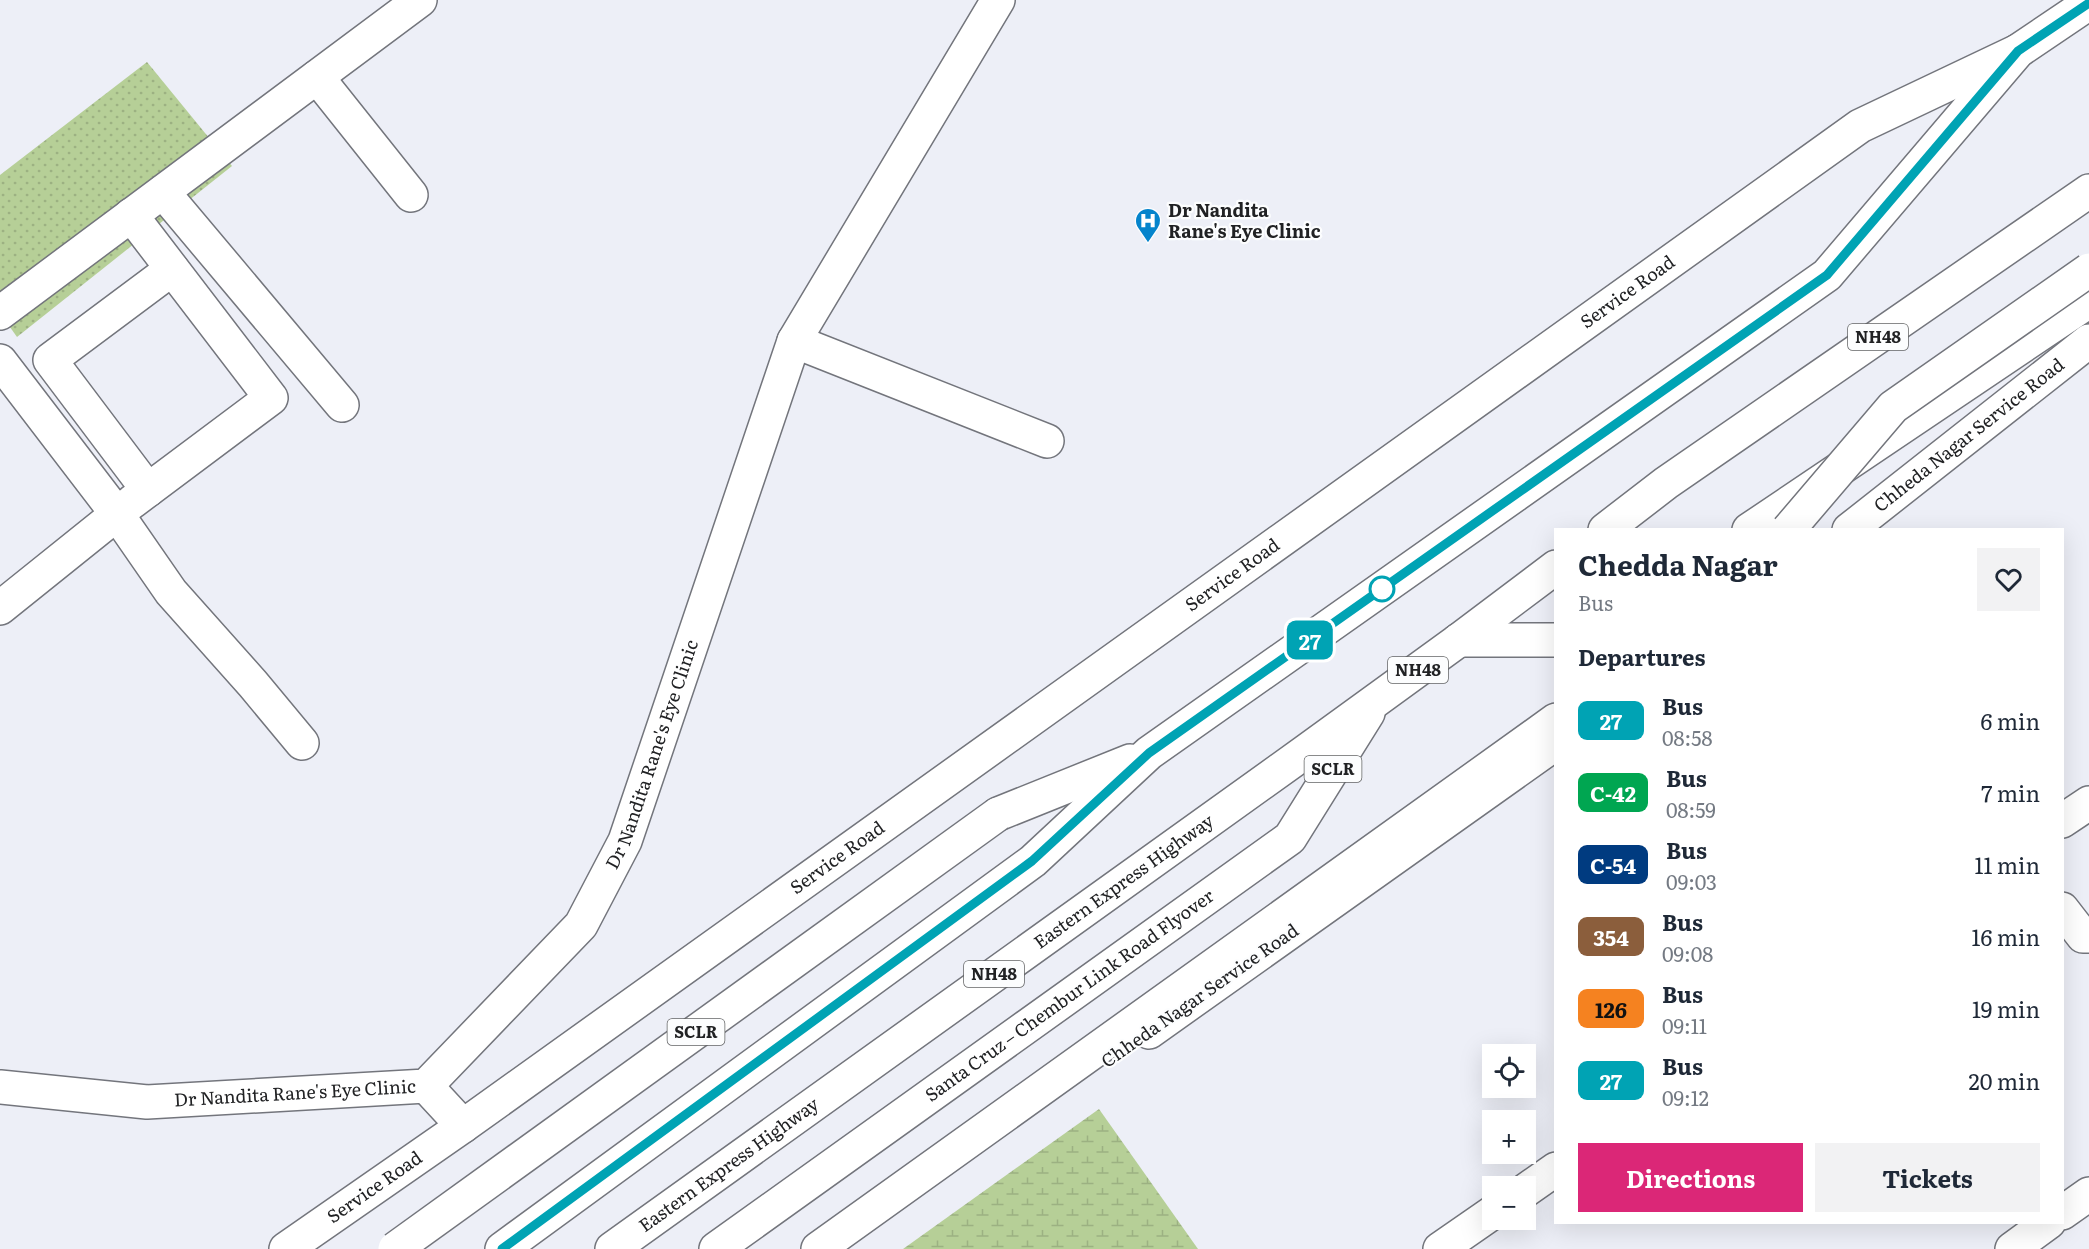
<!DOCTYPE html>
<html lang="en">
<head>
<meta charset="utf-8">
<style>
  body { margin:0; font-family:Literata,serif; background:#f2f2f3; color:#1f2937; height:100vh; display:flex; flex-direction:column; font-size:22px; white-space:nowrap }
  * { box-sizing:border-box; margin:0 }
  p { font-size:20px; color:#747a83 }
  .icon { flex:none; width:33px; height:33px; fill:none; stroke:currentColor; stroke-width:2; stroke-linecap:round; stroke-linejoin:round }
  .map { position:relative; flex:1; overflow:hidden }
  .sheet { position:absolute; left:1554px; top:528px; width:510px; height:696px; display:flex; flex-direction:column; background:#fff; border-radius:0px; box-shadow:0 6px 24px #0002 }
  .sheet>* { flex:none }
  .badge { padding:0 12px; border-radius:9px; font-size:21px; line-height:39px }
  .tools { position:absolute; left:1482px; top:1044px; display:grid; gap:12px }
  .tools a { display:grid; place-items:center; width:54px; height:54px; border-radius:0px; background:#fff; box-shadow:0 6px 24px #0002; font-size:30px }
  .map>.badge { position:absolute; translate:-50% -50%; box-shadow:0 0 0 3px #fff }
  h2 { padding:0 24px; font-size:22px; line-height:54px }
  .round { display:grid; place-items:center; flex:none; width:63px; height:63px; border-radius:0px; background:#f2f2f3 }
  .headline { display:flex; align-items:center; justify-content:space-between; height:102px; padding:0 24px }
  h1 { font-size:28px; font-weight:700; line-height:45px }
  .cta { display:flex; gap:12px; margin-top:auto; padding:12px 24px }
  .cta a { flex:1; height:69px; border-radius:0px; background:#db2777; color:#fff; font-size:24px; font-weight:700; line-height:69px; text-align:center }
  .cta a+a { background:#f2f2f3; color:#1f2937 }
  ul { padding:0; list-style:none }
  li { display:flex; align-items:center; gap:18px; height:72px; padding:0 24px }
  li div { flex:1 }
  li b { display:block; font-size:22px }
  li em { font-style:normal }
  li .badge { min-width:66px; font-weight:700; text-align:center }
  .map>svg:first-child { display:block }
  .wetland { fill:url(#wetland-marsh) }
  .park { fill:url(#park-dots) }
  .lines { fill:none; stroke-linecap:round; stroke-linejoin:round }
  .minor-casing { stroke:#73757c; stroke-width:36 }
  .highway-casing { stroke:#73757c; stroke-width:36 }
  .minor { stroke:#fff; stroke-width:33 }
  .highway { stroke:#fff; stroke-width:33 }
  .highway-bridge-casing { stroke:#73757c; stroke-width:36; stroke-linecap:butt }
  .highway-bridge { stroke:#fff; stroke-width:33 }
  .line-casing { stroke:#fff; stroke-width:14 }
  .line { stroke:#00a3b4; stroke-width:9 }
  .stop-dot { fill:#fff; stroke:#00a3b4; stroke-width:3 }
  .labels { text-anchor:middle; stroke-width:4.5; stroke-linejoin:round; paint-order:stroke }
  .shield { fill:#fcfdfe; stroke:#636465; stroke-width:1.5 }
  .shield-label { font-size:16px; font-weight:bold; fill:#212224 }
  .poi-label { font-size:18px; font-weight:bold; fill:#212224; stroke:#fcfdfe; text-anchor:start }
  .street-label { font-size:18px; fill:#212224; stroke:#fcfdfe }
</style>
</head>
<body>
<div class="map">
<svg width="2089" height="1249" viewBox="0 0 2089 1249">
  <defs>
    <pattern id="wetland-marsh" width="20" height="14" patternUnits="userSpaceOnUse" patternTransform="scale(1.5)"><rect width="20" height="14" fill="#b6cf97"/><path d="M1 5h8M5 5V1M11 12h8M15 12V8" fill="none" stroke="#9cb182"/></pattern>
    <pattern id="park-dots" width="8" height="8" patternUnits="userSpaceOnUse" patternTransform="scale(1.5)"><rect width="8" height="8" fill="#b6cf97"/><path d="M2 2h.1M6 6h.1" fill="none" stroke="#9cb182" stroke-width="1.8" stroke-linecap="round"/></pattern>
  </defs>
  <rect width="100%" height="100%" fill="#edeff7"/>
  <!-- wetland -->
  <polygon class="wetland" points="1099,1109 1198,1249 903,1249"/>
  <!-- park -->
  <polygon class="park" points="147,62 232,166 17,337 0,313 0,175"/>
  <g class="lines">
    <defs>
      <g id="minor">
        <polyline points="317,77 411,195"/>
        <polyline points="163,192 342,405"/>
        <polyline points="0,313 420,0"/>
        <polyline points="794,341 1047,441"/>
        <polyline points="0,361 117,514 171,592 253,684 302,743"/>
        <polyline points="148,490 50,360 172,269"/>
        <path id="s1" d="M1849,530L2089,341"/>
        <polyline points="0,608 132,502 271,398 131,215"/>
        <polyline points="2062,821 2089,803"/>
        <polyline points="2062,909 2083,936 2089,936"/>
        <polyline points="1149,1032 1556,743"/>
        <polyline points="426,1086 463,1126"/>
        <path id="s2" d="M0,1087L147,1102L426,1086L581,925L625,841L794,341L998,0"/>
        <polyline points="1526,1190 1556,1169"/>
        <polyline points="2062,1213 2089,1194"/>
        <path id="s3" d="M286,1249L463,1126L1860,126L2018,51"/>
        <polyline points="1440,1249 1492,1213"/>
        <polyline points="2012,1249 2049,1222"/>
      </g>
      <g id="highway">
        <polyline points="1605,530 1666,483 2089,191"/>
        <polyline points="1749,530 2089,301"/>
        <polyline points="1459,640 1556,640"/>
        <polyline points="998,814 1130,761"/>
        <polyline points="502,1249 1033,861 1149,753 1827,275 2018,51 2089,3"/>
        <path id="s4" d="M612,1249L1305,752L1459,640L1556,567"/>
        <path id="s5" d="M716,1249L1290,838L1368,713"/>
        <polyline points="818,1249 1556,720"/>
      </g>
    </defs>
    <!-- minor casing -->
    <use href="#minor" class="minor-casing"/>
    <!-- highway casing -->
    <use href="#highway" class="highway-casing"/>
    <!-- minor -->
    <use href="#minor" class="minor"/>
    <!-- highway -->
    <use href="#highway" class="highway"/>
    <defs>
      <g id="highway-bridge">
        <polyline points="1788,530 1893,407 2089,270"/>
        <polyline points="395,1249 998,814"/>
      </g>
    </defs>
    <!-- highway-bridge casing -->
    <use href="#highway-bridge" class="highway-bridge-casing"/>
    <!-- highway-bridge -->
    <use href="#highway-bridge" class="highway-bridge"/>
  </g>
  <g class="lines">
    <defs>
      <polyline id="line" points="502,1249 1032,861 1149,753 1827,275 2018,51 2089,3"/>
    </defs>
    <!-- line casing -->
    <use href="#line" class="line-casing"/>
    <!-- line -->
    <use href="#line" class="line"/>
  </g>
  <!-- icons -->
  <defs>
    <symbol id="hospital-pin" viewBox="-11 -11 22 30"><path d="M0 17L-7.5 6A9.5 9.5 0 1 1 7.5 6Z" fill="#0584cc" stroke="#fcfdfe"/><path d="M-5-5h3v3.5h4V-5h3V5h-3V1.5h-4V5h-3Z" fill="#fff"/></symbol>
  </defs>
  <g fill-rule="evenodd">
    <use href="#hospital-pin" x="1133" y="206" width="30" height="40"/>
  </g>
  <!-- markers -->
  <circle class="stop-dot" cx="1382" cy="589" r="12"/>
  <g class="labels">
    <!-- shield labels -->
    <g class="shield">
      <rect x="1848" y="324" width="60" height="26" rx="4.5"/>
      <rect x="1388" y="657" width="60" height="26" rx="4.5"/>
      <rect x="1304.5" y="756" width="57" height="26" rx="4.5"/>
      <rect x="964" y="961" width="60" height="26" rx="4.5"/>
      <rect x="667.5" y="1019" width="57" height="26" rx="4.5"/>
    </g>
    <g class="shield-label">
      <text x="1878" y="343">NH48</text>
      <text x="1418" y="676">NH48</text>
      <text x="1333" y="775">SCLR</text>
      <text x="994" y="980">NH48</text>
      <text x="696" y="1038">SCLR</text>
    </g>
    <!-- poi labels -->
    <g class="poi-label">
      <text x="1168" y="217">Dr Nandita<tspan x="1168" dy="21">Rane's Eye Clinic</tspan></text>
    </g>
    <!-- street labels -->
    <g class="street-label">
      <text dy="6" stroke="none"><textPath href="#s3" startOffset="1648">Service Road</textPath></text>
      <text dy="6" stroke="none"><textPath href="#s1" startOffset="153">Chheda Nagar Service Road</textPath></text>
      <text dy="6" stroke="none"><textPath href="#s3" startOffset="1162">Service Road</textPath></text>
      <text dy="6" stroke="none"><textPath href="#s2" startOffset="836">Dr Nandita Rane's Eye Clinic</textPath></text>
      <text dy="6" stroke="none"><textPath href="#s3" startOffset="676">Service Road</textPath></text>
      <text dy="6" stroke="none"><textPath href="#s4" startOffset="630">Eastern Express Highway</textPath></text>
      <text dy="6" stroke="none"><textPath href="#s5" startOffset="435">Santa Cruz – Chembur Link Road Flyover</textPath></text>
      <text transform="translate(1200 996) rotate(-35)" y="6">Chheda Nagar Service Road</text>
      <text dy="6" stroke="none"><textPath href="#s2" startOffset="296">Dr Nandita Rane's Eye Clinic</textPath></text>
      <text dy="6" stroke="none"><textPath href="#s4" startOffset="144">Eastern Express Highway</textPath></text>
      <text dy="6" stroke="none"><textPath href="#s3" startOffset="108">Service Road</textPath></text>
    </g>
  </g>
</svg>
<div class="tools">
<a><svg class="icon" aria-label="locate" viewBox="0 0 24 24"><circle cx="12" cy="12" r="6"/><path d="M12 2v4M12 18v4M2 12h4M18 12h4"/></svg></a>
<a>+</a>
<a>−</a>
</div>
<b class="badge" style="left:1310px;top:640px;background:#00a3b4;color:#fff">27</b>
<section class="sheet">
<div class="headline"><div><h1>Chedda Nagar</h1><p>Bus</p></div><a class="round"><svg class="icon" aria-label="heart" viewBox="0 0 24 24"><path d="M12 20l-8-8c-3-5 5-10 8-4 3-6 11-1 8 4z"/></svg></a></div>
<h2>Departures</h2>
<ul>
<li><span class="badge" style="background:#00a3b4;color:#fff">27</span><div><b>Bus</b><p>08:58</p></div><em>6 min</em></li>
<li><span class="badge" style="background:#00a651;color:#fff">C-42</span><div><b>Bus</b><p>08:59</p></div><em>7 min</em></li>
<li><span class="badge" style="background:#003b80;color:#fff">C-54</span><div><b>Bus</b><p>09:03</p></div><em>11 min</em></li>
<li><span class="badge" style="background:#8b5e3c;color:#fff">354</span><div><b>Bus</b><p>09:08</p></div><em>16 min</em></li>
<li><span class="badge" style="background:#f58220;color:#111">126</span><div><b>Bus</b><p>09:11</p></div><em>19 min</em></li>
<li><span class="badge" style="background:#00a3b4;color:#fff">27</span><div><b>Bus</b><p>09:12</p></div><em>20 min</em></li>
</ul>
<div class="cta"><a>Directions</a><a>Tickets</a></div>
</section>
</div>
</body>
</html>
